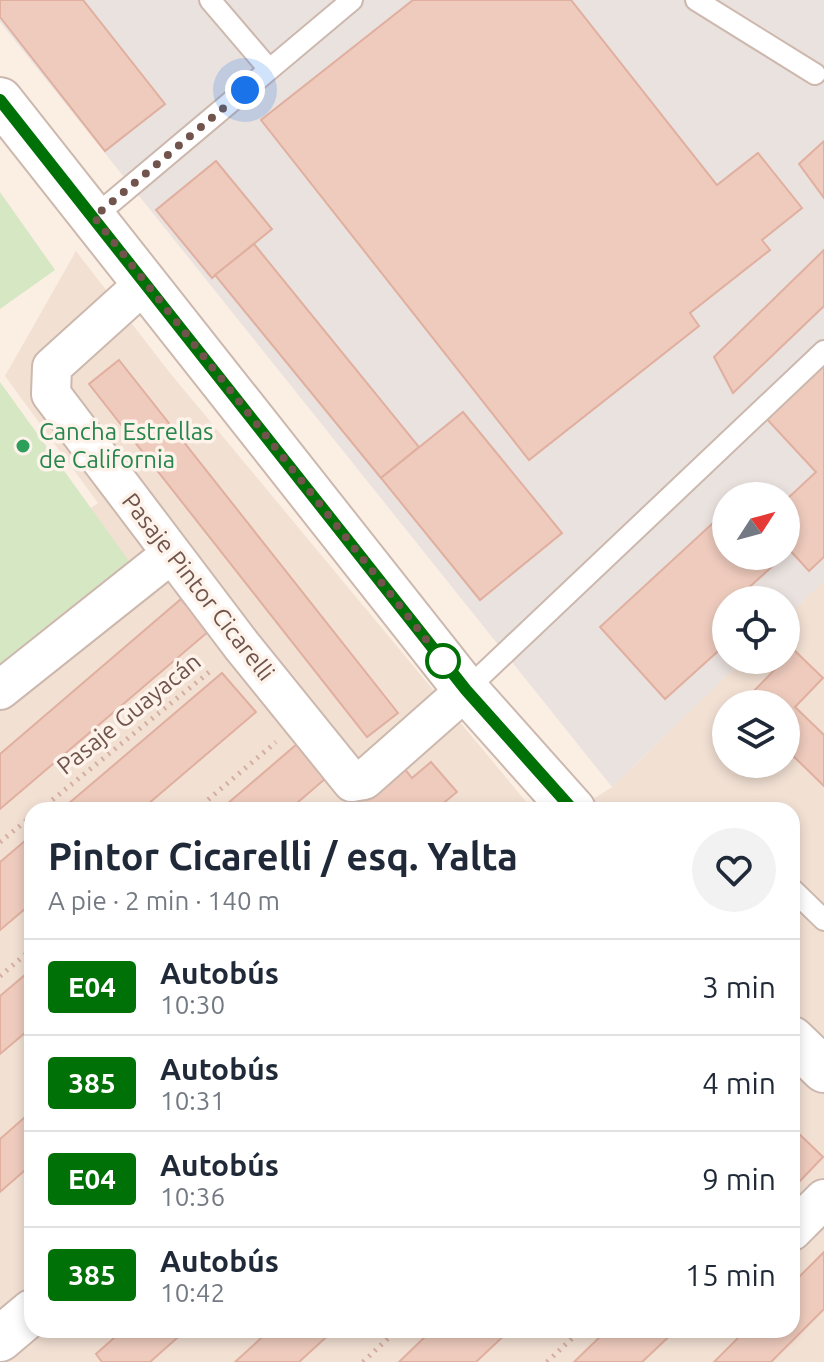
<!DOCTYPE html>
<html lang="es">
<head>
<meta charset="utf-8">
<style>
  body { margin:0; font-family:Ubuntu,sans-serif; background:#f2f2f3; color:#1f2937; height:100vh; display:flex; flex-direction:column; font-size:30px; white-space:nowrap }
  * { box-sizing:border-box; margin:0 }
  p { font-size:26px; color:#747a83 }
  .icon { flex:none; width:44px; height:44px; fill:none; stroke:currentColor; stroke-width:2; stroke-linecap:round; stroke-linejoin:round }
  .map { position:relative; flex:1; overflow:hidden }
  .details { position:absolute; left:24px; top:802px; width:776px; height:536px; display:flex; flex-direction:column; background:#fff; border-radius:24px; box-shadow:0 4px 12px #0003 }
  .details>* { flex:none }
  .badge { padding:0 16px; border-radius:6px; font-size:28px; line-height:52px }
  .needle { width:52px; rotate:54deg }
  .fabs { position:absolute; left:712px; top:482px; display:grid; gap:16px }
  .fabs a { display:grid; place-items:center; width:88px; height:88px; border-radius:50%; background:#fff; box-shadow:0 4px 12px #0003; font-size:40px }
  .you { position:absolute; width:40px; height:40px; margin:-20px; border:6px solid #fff; border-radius:50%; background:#1a73e8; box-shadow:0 0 0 12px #1a73e833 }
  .map>.badge { position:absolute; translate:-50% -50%; box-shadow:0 0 0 4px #fff }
  .round { display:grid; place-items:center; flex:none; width:84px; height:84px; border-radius:42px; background:#f2f2f3 }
  .summary { display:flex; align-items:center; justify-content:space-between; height:136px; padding:0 24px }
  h1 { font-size:38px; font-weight:600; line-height:60px }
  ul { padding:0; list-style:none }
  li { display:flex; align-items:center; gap:24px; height:96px; padding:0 24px; border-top:2px solid #e0e1e3 }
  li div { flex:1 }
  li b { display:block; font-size:30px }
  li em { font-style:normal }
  li .badge { min-width:88px; font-weight:700; text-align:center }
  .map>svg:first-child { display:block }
  .residential { fill:#f2e0d3; fill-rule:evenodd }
  .industrial { fill:#eae2de; fill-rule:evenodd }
  .green { fill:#d6e7c3 }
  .building { fill:#eecbbd; stroke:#e0af9f; stroke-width:2 }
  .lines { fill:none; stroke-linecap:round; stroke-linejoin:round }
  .service-casing { stroke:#cdb8ae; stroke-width:24 }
  .minor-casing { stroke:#cdb8ae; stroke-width:42 }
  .tertiary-casing { stroke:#cdb8ae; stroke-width:48 }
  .path { stroke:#d3aea1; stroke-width:5; stroke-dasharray:2 6; stroke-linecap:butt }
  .service { stroke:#fff; stroke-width:20 }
  .minor { stroke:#fff; stroke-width:38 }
  .tertiary { stroke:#fff; stroke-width:44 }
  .line-casing { stroke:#fff; stroke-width:18 }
  .line { stroke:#007106; stroke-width:12 }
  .walk { stroke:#71544b; stroke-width:8; stroke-dasharray:0 14.4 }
  .leisure-dot { fill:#2e9e5b; stroke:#fef3ea; stroke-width:3 }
  .stop-dot { fill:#fff; stroke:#007106; stroke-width:4 }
  .labels { text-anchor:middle; stroke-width:7; stroke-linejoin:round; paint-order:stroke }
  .leisure-label { font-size:24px; fill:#27864d; stroke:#fef3ea; text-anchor:start }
  .street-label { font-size:24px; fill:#71544b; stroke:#fef3ea }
</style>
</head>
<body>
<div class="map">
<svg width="824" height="1362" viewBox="0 0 824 1362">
  <rect width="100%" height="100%" fill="#fbefe4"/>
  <!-- residential -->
  <path class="residential" d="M76,251L170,373L533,810H32V1330H792V810H576L612,787L743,660H786V618L824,581V1362H0V577L98,503L5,376ZM726,704H786V764H726Z"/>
  <!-- industrial -->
  <path class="industrial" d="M0,0H824V581L786,618V600H726V660H743L612,787L0,22ZM726,496H786V556H726Z"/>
  <!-- green -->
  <g class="green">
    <polygon points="0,192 55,270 0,309"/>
    <polygon points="0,382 132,565 0,669"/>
  </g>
  <!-- building -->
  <g class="building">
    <polygon points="0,0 83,0 165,104 105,151 0,17"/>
    <polygon points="413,0 571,0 717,185 758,153 802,208 762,240 770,250 690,313 699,326 529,460 261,120"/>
    <polygon points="824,141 824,198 799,164"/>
    <polygon points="216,161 272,229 212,278 156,210"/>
    <polygon points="254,244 419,447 381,478 215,275"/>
    <polygon points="824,250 824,306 733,393 714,357"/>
    <polygon points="119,360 398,713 367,737 89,384"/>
    <polygon points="824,360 824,557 809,571 786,546 786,500 816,472 764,416"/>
    <polygon points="463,412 562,533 480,600 381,478"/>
    <polygon points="726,511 726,556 784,556 746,590 755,600 726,600 726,644 665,699 600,627"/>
    <polygon points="181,599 209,631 0,809 0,754"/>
    <polygon points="794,650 823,678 795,707 824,735 824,786 786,749 786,704 741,704"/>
    <polygon points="222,673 256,712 141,810 61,810"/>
    <polygon points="726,719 726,740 716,730"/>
    <polygon points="297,744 326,778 289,810 220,810"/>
    <polygon points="396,758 412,778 431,762 457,792 435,810 361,810 350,797"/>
    <polygon points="32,835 32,903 0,930 0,862"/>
    <polygon points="32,969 32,1027 0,1054 0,996"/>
    <polygon points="32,1111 32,1164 0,1192 0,1139"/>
    <polygon points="792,1127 823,1157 798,1183 792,1177"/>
    <polygon points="824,1252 824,1309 771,1362 714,1362 746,1330 792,1330 792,1284"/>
    <polygon points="123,1330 186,1330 150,1362 102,1362 96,1354"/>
    <polygon points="270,1330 334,1330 299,1362 235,1362"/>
    <polygon points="432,1330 510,1330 476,1362 399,1362"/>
    <polygon points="607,1330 676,1330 642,1362 574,1362"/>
  </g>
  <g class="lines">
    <defs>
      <g id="service">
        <polyline points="210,0 269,69"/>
        <polyline points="696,0 815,74"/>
        <polyline points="94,217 352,0"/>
        <polyline points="466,690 824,351"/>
        <polyline points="792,889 824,920"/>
      </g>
      <g id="minor">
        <polyline points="145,283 52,367 51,394 242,646 352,782 364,780 466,690"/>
        <polyline points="0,690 171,554"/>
        <polyline points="792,1231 824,1199"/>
      </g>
      <g id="tertiary">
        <polyline points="0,100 466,690 573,810"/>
        <polyline points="792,1039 824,1070"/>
        <polyline points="0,1339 32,1312"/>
      </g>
    </defs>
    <!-- service casing -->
    <use href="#service" class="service-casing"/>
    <!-- minor casing -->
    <use href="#minor" class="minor-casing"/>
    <!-- tertiary casing -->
    <use href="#tertiary" class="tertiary-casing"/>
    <!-- path -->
    <g class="path">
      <polyline points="40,810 213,669"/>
      <polyline points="196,810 276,742"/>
      <polyline points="0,842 32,816"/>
      <polyline points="0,976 32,949"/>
      <polyline points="363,1362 397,1330"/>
      <polyline points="547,1362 581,1330"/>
    </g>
    <!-- service -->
    <use href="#service" class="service"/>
    <!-- minor -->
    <use href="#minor" class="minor"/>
    <!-- tertiary -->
    <use href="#tertiary" class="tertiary"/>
  </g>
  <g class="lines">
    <defs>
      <polyline id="line" points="0,100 466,690 573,810"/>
    </defs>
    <!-- line casing -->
    <use href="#line" class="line-casing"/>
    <!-- line -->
    <use href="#line" class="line"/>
    <!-- walk -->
    <polyline class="walk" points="245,90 94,217 447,666 443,661"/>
  </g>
  <!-- markers -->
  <circle class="leisure-dot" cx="23" cy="446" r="8"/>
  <circle class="stop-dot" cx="443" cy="661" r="16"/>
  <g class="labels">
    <!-- leisure labels -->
    <g class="leisure-label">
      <text x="39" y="440">Cancha Estrellas<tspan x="39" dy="28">de California</tspan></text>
    </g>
    <!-- street labels -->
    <g class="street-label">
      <text transform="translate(198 587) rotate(52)" y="8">Pasaje Pintor Cicarelli</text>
      <text transform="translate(129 714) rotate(-39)" y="8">Pasaje Guayacán</text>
    </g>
  </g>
</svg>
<div class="fabs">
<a><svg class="needle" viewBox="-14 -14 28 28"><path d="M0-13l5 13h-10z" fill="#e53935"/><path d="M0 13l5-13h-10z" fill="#747a83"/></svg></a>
<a><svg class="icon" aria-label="locate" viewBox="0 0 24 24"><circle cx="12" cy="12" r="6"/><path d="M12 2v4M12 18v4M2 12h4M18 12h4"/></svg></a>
<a><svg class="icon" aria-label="layers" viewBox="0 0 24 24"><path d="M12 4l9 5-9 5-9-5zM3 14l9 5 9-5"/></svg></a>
</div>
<div class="you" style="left:245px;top:90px"></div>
<section class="details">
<div class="summary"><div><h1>Pintor Cicarelli / esq. Yalta</h1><p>A pie · 2 min · 140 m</p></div><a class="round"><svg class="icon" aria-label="heart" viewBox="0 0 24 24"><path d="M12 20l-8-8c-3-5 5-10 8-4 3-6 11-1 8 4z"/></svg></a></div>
<ul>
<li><span class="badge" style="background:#007106;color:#fff">E04</span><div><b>Autobús</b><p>10:30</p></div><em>3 min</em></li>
<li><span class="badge" style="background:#007106;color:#fff">385</span><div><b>Autobús</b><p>10:31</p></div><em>4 min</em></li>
<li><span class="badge" style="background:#007106;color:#fff">E04</span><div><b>Autobús</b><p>10:36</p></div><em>9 min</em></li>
<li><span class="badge" style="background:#007106;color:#fff">385</span><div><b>Autobús</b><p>10:42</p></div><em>15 min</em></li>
</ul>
</section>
</div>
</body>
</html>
